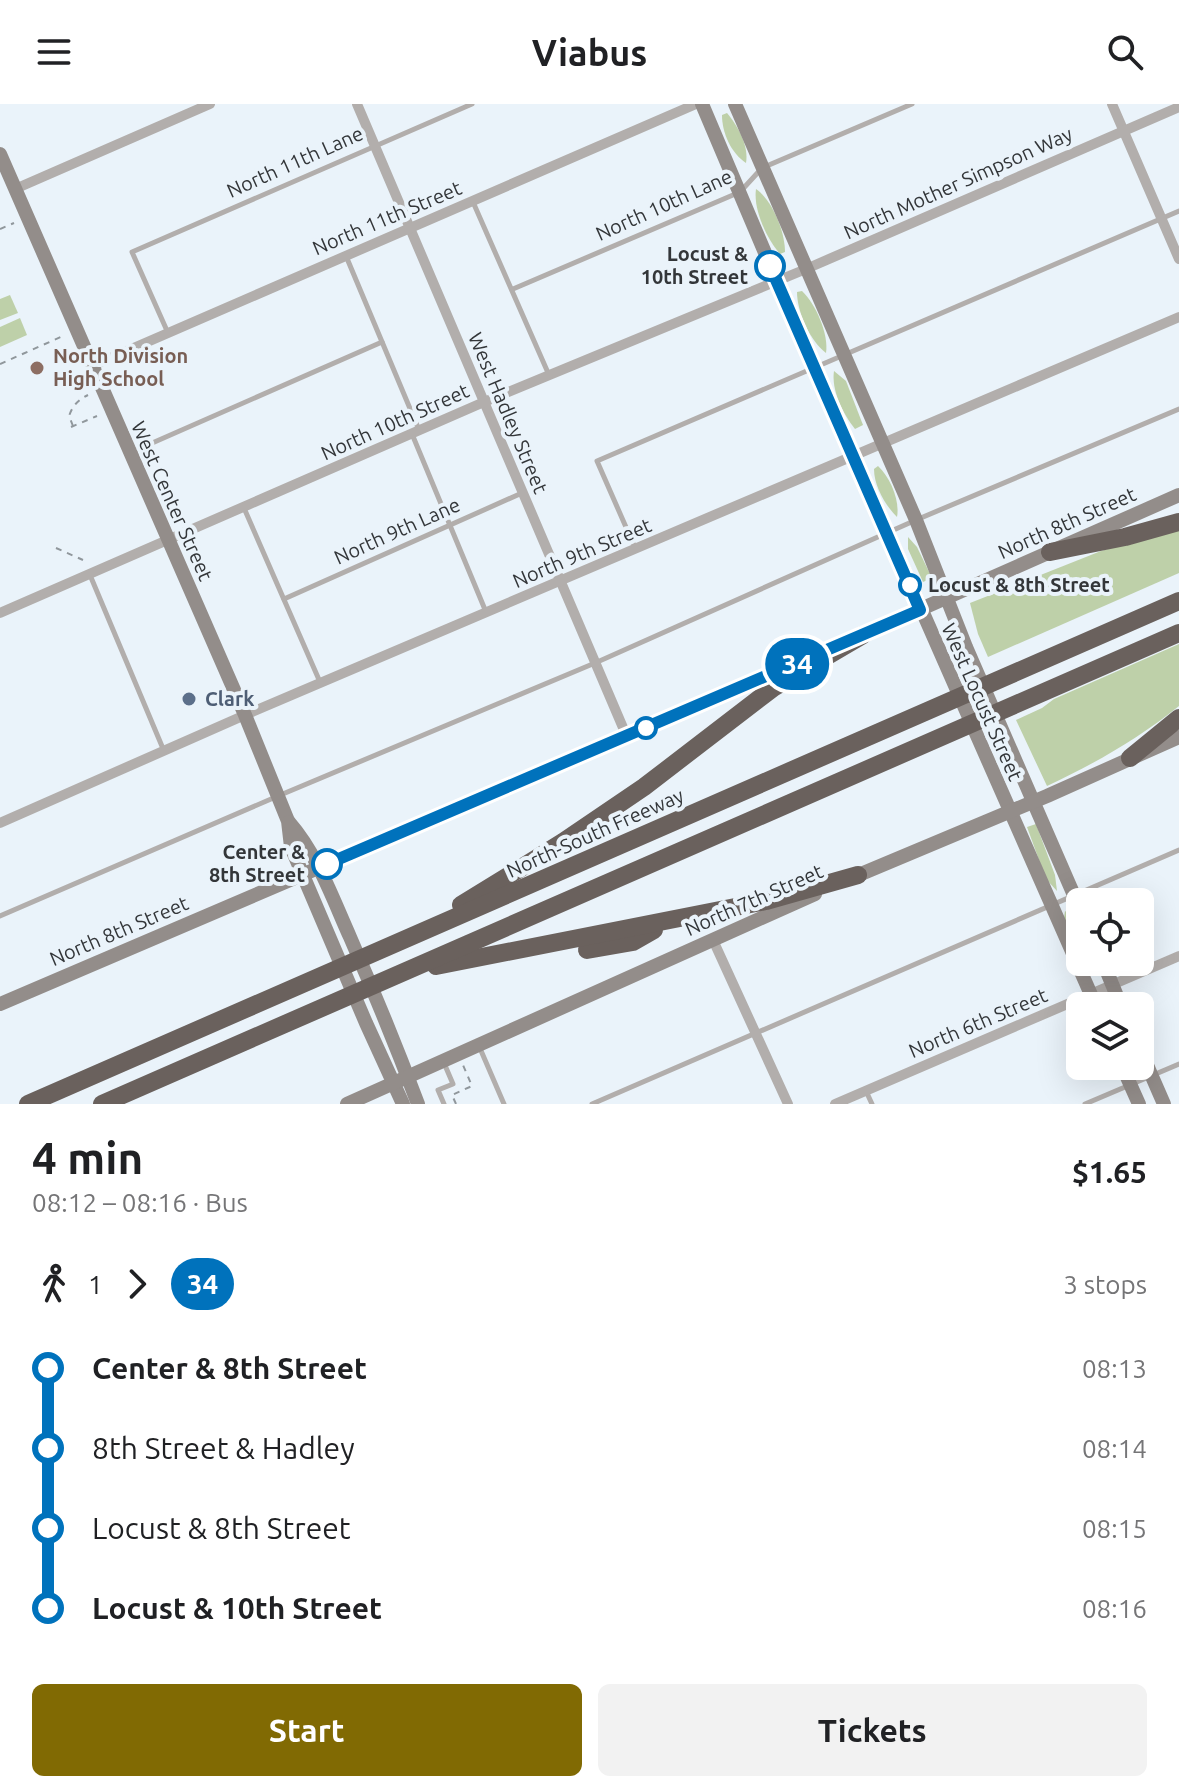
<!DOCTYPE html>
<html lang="en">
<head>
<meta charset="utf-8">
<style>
  body { margin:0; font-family:Ubuntu,sans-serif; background:#f2f2f2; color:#202124; height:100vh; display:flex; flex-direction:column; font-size:30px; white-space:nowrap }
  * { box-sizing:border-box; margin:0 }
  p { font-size:26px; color:#757577 }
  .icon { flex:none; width:44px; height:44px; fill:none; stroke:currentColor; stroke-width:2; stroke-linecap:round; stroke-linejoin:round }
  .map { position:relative; height:1000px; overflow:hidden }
  .sheet { display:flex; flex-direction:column; background:#fff; flex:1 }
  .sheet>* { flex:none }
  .badge { padding:0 16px; border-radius:26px; font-size:28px; line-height:52px }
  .controls { position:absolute; left:1066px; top:784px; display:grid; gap:16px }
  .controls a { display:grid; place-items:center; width:88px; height:88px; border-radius:12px; background:#fff; box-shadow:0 8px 32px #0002; font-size:40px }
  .map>.badge { position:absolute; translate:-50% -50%; box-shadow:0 0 0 4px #fff }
  .legs { display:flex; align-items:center; gap:12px; height:88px; padding:0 32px; font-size:26px }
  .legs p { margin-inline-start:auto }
  .head { display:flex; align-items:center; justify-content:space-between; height:136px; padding:0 32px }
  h1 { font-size:44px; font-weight:600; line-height:60px }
  .cta { display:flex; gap:16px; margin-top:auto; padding:16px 32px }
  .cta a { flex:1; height:92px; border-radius:12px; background:#816a03; color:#fff; font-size:32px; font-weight:600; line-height:92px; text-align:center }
  .cta a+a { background:#f2f2f2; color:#202124 }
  ul { padding:0 32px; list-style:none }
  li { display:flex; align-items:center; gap:28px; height:80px; font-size:30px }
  li i { display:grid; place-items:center; width:12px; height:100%; margin:0 10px; background:currentColor }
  li i::after { content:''; width:20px; height:20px; margin:-10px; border:6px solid; border-radius:50%; background:#fff }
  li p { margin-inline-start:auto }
  li:first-child i { background:linear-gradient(#0000 50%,currentColor 0) }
  li:last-child i { background:linear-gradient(currentColor 50%,#0000 0) }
  header { display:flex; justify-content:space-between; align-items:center; height:104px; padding:0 32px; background:#fff; font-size:36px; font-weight:600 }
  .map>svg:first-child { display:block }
  .green { fill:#bed0a9 }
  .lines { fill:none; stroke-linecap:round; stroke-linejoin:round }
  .path { stroke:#90979c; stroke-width:2; stroke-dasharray:6 6; stroke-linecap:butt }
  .lane { stroke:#b2aeac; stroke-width:5 }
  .street { stroke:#b2aeac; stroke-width:10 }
  .secondary { stroke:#938d8a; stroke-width:14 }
  .highway { stroke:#6a615d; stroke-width:18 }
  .line-1-casing { stroke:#fff; stroke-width:18 }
  .line-1 { stroke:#0072bc; stroke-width:12 }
  .stop-1-dot { fill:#fff; stroke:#0072bc; stroke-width:4 }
  .education-dot { fill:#8d6e63; stroke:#eaf3fa; stroke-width:3 }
  .service-dot { fill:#5c6f8a; stroke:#eaf3fa; stroke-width:3 }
  .labels { text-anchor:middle; stroke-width:8; stroke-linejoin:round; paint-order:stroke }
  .street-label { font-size:20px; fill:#333639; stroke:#eaf3fa }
  .stop-label { font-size:20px; font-weight:bold; fill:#333639; stroke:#eaf3fa; text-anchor:end }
  .education-label { font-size:20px; font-weight:bold; fill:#785e54; stroke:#eaf3fa; text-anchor:start }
  .service-label { font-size:20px; font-weight:bold; fill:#4e5e75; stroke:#eaf3fa; text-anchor:start }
</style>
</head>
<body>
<header><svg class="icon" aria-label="menu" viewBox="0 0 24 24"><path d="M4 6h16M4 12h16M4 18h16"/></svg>Viabus<svg class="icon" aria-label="search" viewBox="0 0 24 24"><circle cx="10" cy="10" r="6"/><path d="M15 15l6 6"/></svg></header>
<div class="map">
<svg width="1179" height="1000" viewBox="0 0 1179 1000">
  <rect width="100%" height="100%" fill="#eaf3fa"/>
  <!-- green -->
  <g class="green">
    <path d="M727,9C738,22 749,42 746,59C731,49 722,29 722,11Z"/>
    <path d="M756,85C773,97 785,128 785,148L780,150C767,135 753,106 756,85Z"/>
    <path d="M802,187C816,200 829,231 826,249C810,237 797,208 797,188Z"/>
    <polygon points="10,191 18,209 0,216 0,195"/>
    <polygon points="20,214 27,231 0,243 0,223"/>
    <path d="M834,267L846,277L863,321L855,325C843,310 831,286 834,267Z"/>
    <path d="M878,362C891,374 900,398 897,413C885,401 874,382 874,365Z"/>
    <polygon points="1179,424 1179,469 988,553 978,530 970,499 1101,447"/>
    <polygon points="908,433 917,443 932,474 923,478 908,445"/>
    <path d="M1179,540V602C1138,635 1094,660 1047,682L1016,616L1042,604L1054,595Z"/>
    <polygon points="1036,720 1055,771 1057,787 1046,775 1027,723"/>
    <path d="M1065,807C1082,819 1080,836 1080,855L1064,814Z"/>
  </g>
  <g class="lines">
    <!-- path -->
    <g class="path">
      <polyline points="0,125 14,119"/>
      <polyline points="0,260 63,232"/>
      <path d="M73,322L69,312C73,301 78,296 88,291"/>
      <polyline points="71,323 97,312"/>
      <polyline points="56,444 83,456"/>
      <polyline points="456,1000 452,991 472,982 463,961"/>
    </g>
    <!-- lane -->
    <g class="lane">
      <polyline points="473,98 549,271"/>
      <polyline points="346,152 419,326"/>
      <polyline points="513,185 740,88 762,64 912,0"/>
      <polyline points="168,229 132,148 472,0"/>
      <polyline points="412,330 486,508"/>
      <polyline points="134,347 382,238"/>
      <polyline points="244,404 320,578"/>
      <polyline points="636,446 597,357 1179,107"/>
      <polyline points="90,471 164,647"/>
      <polyline points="284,495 522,389"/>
      <polyline points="0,812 278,692 595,559 916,416 1179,305"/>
      <polyline points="479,942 504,1000"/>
      <polyline points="866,987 872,1000"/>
      <polyline points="444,1000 438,986 453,980 444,959"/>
      <polyline points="592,1000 1179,746"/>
      <polyline points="1085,1000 1179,960"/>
    </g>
    <!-- street -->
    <g class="street">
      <polyline points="357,0 627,633"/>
      <polyline points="1112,0 1179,155"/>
      <polyline points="15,85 210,0"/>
      <polyline points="92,262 696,0"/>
      <polyline points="0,509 484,298 806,165 1179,3"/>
      <polyline points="0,719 245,611 1179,213"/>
      <polyline points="713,836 788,1000"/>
      <polyline points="835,1000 1179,852"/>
    </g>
    <!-- secondary -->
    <g class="secondary">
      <polyline points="702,0 777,177 1096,902"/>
      <polyline points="735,0 916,416 966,543 1080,805"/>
      <polyline points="0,50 245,611 288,717 291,743 366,919 403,1000"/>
      <polyline points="853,535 1179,391"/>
      <path d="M289,718C317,750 332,793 350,833C374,888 397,944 418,1000"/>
      <polyline points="849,775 1047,692 1179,633"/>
      <polyline points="1103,858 1121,902"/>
      <polyline points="0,900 812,553"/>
      <polyline points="1140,945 1164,1000"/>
      <polyline points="1122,962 1139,1000"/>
      <polyline points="347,1000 815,790"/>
    </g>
    <!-- highway -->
    <g class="highway">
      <polyline points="1050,448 1125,433 1179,418"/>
      <polyline points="1130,654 1179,614"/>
      <polyline points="461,801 563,738 644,683 773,584 863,531"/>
      <polyline points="587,846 633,838 654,826"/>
      <polyline points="436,862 766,797 858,771"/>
      <polyline points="28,1000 1179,497"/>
      <polyline points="102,1000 1179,529"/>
    </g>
  </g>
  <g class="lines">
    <defs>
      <polyline id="line-1" points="327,760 920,506 770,162"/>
    </defs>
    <!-- line-1 casing -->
    <use href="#line-1" class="line-1-casing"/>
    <!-- line-1 -->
    <use href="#line-1" class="line-1"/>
  </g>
  <!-- markers -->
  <g class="stop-1-dot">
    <circle cx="770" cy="162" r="14"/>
    <circle cx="910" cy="481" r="10"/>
    <circle cx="646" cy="624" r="10"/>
    <circle cx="327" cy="760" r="14"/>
  </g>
  <circle class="education-dot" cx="37" cy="264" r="8"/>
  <circle class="service-dot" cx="189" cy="595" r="8"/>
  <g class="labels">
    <!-- street labels -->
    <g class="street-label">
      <text transform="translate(295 58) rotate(-24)" y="7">North 11th Lane</text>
      <text transform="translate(958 79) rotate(-24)" y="7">North Mother Simpson Way</text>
      <text transform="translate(664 101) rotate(-24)" y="7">North 10th Lane</text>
      <text transform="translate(387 114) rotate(-23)" y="7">North 11th Street</text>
      <text transform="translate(508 309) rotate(67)" y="7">West Hadley Street</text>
      <text transform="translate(395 318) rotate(-24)" y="7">North 10th Street</text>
      <text transform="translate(172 397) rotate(66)" y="7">West Center Street</text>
      <text transform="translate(1067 419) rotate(-24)" y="7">North 8th Street</text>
      <text transform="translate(397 427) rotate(-24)" y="7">North 9th Lane</text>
      <text transform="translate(582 449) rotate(-23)" y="7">North 9th Street</text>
      <text transform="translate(982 598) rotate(66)" y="7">West Locust Street</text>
      <text transform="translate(595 729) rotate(-24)" y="7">North-South Freeway</text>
      <text transform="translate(754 796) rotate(-24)" y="7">North 7th Street</text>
      <text transform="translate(119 827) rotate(-23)" y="7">North 8th Street</text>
      <text transform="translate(978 919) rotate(-23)" y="7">North 6th Street</text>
    </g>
    <!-- stop labels -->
    <g class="stop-label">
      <text x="748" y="157">Locust &amp;<tspan x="748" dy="23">10th Street</tspan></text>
      <text x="928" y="488" text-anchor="start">Locust &amp; 8th Street</text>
      <text x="305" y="755">Center &amp;<tspan x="305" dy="23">8th Street</tspan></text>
    </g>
    <!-- education labels -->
    <g class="education-label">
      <text x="53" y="259">North Division<tspan x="53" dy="23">High School</tspan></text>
    </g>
    <!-- service labels -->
    <g class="service-label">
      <text x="205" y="602">Clark</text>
    </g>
  </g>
</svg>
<div class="controls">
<a><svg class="icon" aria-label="locate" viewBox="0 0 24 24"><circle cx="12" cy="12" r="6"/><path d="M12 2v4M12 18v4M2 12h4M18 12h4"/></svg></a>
<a><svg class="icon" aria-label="layers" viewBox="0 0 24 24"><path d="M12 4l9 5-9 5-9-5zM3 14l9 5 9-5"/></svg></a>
</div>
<b class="badge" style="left:797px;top:560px;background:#0072bc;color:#fff">34</b>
</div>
<section class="sheet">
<div class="head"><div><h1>4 min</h1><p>08:12 – 08:16 · Bus</p></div><b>$1.65</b></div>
<div class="legs"><svg class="icon" aria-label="walk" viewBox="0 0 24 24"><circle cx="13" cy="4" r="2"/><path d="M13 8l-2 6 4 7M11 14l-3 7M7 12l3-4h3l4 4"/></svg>1<svg class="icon" aria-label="forward" viewBox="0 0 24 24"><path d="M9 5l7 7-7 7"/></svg><b class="badge" style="background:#0072bc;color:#fff">34</b><p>3 stops</p></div>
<ul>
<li><i style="color:#0072bc"></i><b>Center &amp; 8th Street</b><p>08:13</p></li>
<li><i style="color:#0072bc"></i><span>8th Street &amp; Hadley</span><p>08:14</p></li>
<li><i style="color:#0072bc"></i><span>Locust &amp; 8th Street</span><p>08:15</p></li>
<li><i style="color:#0072bc"></i><b>Locust &amp; 10th Street</b><p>08:16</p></li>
</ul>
<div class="cta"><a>Start</a><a>Tickets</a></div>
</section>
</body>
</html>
